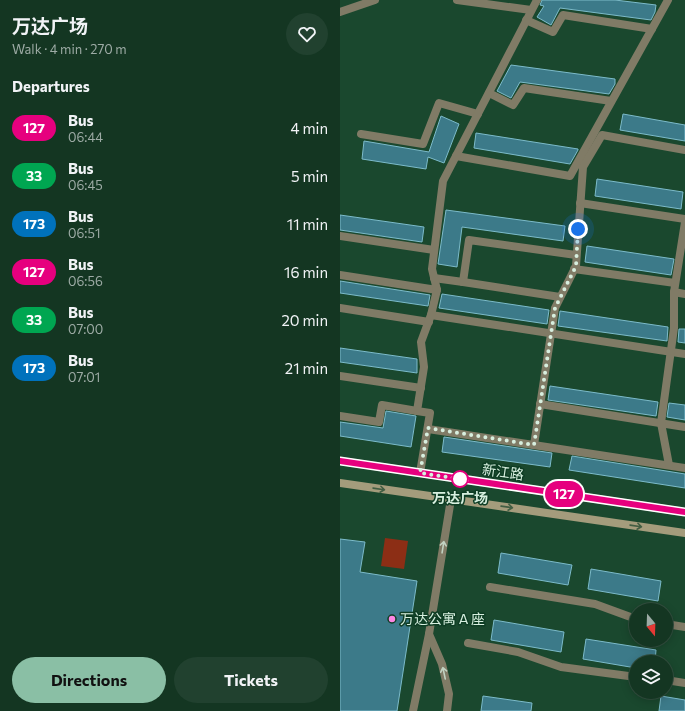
<!DOCTYPE html>
<html lang="en">
<head>
<meta charset="utf-8">
<style>
  body { margin:0; font-family:Commissioner,"Noto Sans SC",sans-serif; background:#21412f; color:#f1f3f6; height:100vh; display:flex; flex-direction:column; font-size:15px; white-space:nowrap }
  * { box-sizing:border-box; margin:0 }
  p { font-size:13px; color:#9daba5 }
  .icon { flex:none; width:22px; height:22px; fill:none; stroke:currentColor; stroke-width:2; stroke-linecap:round; stroke-linejoin:round }
  .map { position:relative; flex:1; overflow:hidden }
  .details { display:flex; flex-direction:column; background:#143622; width:340px }
  .details>* { flex:none }
  .badge { padding:0 8px; border-radius:13px; font-size:14px; line-height:26px }
  .needle { width:26px; rotate:161deg }
  .buttons { position:absolute; left:289px; top:603px; display:grid; gap:8px }
  .buttons a { display:grid; place-items:center; width:44px; height:44px; border-radius:50%; background:#143622; box-shadow:0 2px 10px #0003,0 0 0 1px #335040; font-size:20px }
  .you { position:absolute; width:20px; height:20px; margin:-10px; border:3px solid #fff; border-radius:50%; background:#1a73e8; box-shadow:0 0 0 6px #1a73e833 }
  .map>.badge { position:absolute; translate:-50% -50%; box-shadow:0 0 0 2px #fff }
  h2 { padding:0 12px; font-size:15px; line-height:36px }
  .round { display:grid; place-items:center; flex:none; width:42px; height:42px; border-radius:21px; background:#21412f }
  .headline { display:flex; align-items:center; justify-content:space-between; height:68px; padding:0 12px }
  h1 { font-size:19px; font-weight:700; line-height:30px }
  .cta { display:flex; gap:8px; margin-top:auto; padding:8px 12px }
  .cta a { flex:1; height:46px; border-radius:24px; background:#8abfa5; color:#111; font-size:16px; font-weight:700; line-height:46px; text-align:center }
  .cta a+a { background:#21412f; color:#f1f3f6 }
  ul { padding:0; list-style:none }
  li { display:flex; align-items:center; gap:12px; height:48px; padding:0 12px }
  li div { flex:1 }
  li b { display:block; font-size:15px }
  li em { font-style:normal }
  li .badge { min-width:44px; font-weight:700; text-align:center }
  main { display:flex; flex:1; min-height:0 }
  .map>svg:first-child { display:block }
  .green { fill:#8c2e15 }
  .building { fill:#3c7a89; stroke:#7cbbca }
  .lines { fill:none; stroke-linecap:round; stroke-linejoin:round }
  .pedestrian { stroke:#807b66; stroke-width:8 }
  .minor { stroke:#807b66; stroke-width:8 }
  .secondary { stroke:#a49c7c; stroke-width:8 }
  .oneway { stroke:#425e43 }
  .oneway2 { stroke:#c1d2c1 }
  .line-casing { stroke:#fff; stroke-width:9 }
  .line { stroke:#e6007e; stroke-width:6 }
  .walk { stroke:#d7efdf; stroke-width:4; stroke-dasharray:0 7.2 }
  .stop-dot { fill:#fff; stroke:#e6007e; stroke-width:2 }
  .poi-dot { fill:#fc86e3; stroke:#0e3d24; stroke-width:1.5 }
  .labels { text-anchor:middle; stroke-width:3; stroke-linejoin:round; paint-order:stroke }
  .street-label { font-size:14px; fill:#d7efdf; stroke:#0e3d24 }
  .stop-label { font-size:14px; font-weight:bold; fill:#d7efdf; stroke:#0e3d24 }
  .poi-label { font-size:14px; fill:#d7efdf; stroke:#0e3d24; text-anchor:start }
</style>
</head>
<body>
<main>
<section class="details">
<div class="headline"><div><h1>万达广场</h1><p>Walk · 4 min · 270 m</p></div><a class="round"><svg class="icon" aria-label="heart" viewBox="0 0 24 24"><path d="M12 20l-8-8c-3-5 5-10 8-4 3-6 11-1 8 4z"/></svg></a></div>
<h2>Departures</h2>
<ul>
<li><span class="badge" style="background:#e6007e;color:#fff">127</span><div><b>Bus</b><p>06:44</p></div><em>4 min</em></li>
<li><span class="badge" style="background:#00a651;color:#fff">33</span><div><b>Bus</b><p>06:45</p></div><em>5 min</em></li>
<li><span class="badge" style="background:#0072bc;color:#fff">173</span><div><b>Bus</b><p>06:51</p></div><em>11 min</em></li>
<li><span class="badge" style="background:#e6007e;color:#fff">127</span><div><b>Bus</b><p>06:56</p></div><em>16 min</em></li>
<li><span class="badge" style="background:#00a651;color:#fff">33</span><div><b>Bus</b><p>07:00</p></div><em>20 min</em></li>
<li><span class="badge" style="background:#0072bc;color:#fff">173</span><div><b>Bus</b><p>07:01</p></div><em>21 min</em></li>
</ul>
<div class="cta"><a>Directions</a><a>Tickets</a></div>
</section>
<div class="map">
<svg width="345" height="711" viewBox="0 0 345 711">
  <rect width="100%" height="100%" fill="#1a482e"/>
  <!-- green -->
  <polygon class="green" points="45,538 68,541 64,569 41,566"/>
  <!-- building -->
  <g class="building">
    <polygon points="202,0 275,0 316,5 315,12 311,20 220,8 211,25 197,17 204,6 200,5"/>
    <polygon points="171,65 275,79 275,84 269,94 180,82 171,98 157,91"/>
    <polygon points="283,114 345,125 345,141 280,130"/>
    <polygon points="101,116 119,124 104,163 88,157 86,169 22,159 24,141 89,152"/>
    <polygon points="136,133 238,149 238,150 230,164 134,148"/>
    <polygon points="257,179 343,192 341,209 255,196"/>
    <polygon points="106,210 225,226 223,241 122,227 117,267 98,264"/>
    <polygon points="0,215 84,227 82,242 0,230"/>
    <polygon points="247,246 334,259 331,275 245,262"/>
    <polygon points="0,281 90,295 88,306 0,293"/>
    <polygon points="102,294 209,310 207,324 99,308"/>
    <polygon points="220,311 328,327 327,341 218,326"/>
    <polygon points="339,329 345,329 345,343 338,342"/>
    <polygon points="0,348 77,359 77,373 0,362"/>
    <polygon points="210,386 318,402 316,416 208,400"/>
    <polygon points="329,403 345,405 345,420 327,417"/>
    <polygon points="46,411 76,416 71,447 0,436 0,422 43,428"/>
    <polygon points="104,437 212,453 210,467 102,452"/>
    <polygon points="232,456 345,474 345,488 229,470"/>
    <polygon points="0,539 25,542 20,572 77,581 57,711 0,711"/>
    <polygon points="161,553 232,565 228,585 158,573"/>
    <polygon points="251,569 321,581 318,601 248,589"/>
    <polygon points="154,620 224,632 221,652 151,640"/>
    <polygon points="246,639 316,650 315,662 296,662 296,668 243,659"/>
    <polygon points="143,696 192,703 191,711 141,711"/>
    <polygon points="321,696 345,700 345,711 319,711"/>
  </g>
  <g class="lines">
    <!-- pedestrian -->
    <polyline class="pedestrian" points="73,711 89,634"/>
    <!-- minor -->
    <g class="minor">
      <polyline points="117,0 191,10"/>
      <polyline points="0,12 35,0"/>
      <polyline points="186,20 213,32 223,15 312,29"/>
      <polyline points="149,93 173,105 184,88 271,101"/>
      <polyline points="21,134 83,144 99,103 138,114"/>
      <polyline points="116,156 230,176 328,0"/>
      <polyline points="240,203 345,219"/>
      <polyline points="0,236 94,250"/>
      <polyline points="234,269 335,283"/>
      <polyline points="0,275 97,290"/>
      <polyline points="94,278 123,282 129,240 236,255"/>
      <polyline points="123,282 220,297"/>
      <polyline points="334,292 345,294"/>
      <polyline points="0,308 89,322"/>
      <polyline points="91,315 345,354"/>
      <polyline points="0,376 81,388"/>
      <polyline points="200,404 345,427"/>
      <polyline points="0,416 39,422 42,405 77,411"/>
      <polyline points="88,429 345,468"/>
      <polyline points="194,445 215,308 236,266 243,167 262,135 345,150"/>
      <polyline points="329,465 321,423 334,328 334,292 345,222"/>
      <polyline points="80,473 90,413 77,411 84,367 81,342 91,315 97,290 92,269 103,181 197,0"/>
      <polyline points="150,587 255,604 296,619"/>
      <polyline points="326,624 345,627"/>
      <polyline points="128,643 178,652 221,667 296,677"/>
      <polyline points="326,680 345,683"/>
      <polyline points="107,711 109,694 102,664 89,634 111,499"/>
    </g>
    <!-- secondary -->
    <g class="secondary">
      <polyline points="0,461 345,512"/>
      <polyline points="0,483 345,533"/>
    </g>
  </g>
  <!-- one-way arrows -->
  <defs><path id="oneway-shaft" d="M-6 0H5M1.5-3L5.5 0L1.5 3" fill="none" stroke-width="1.6" stroke-linecap="round" stroke-linejoin="round"/></defs>
  <g class="oneway">
    <use href="#oneway-shaft" transform="translate(39 489) rotate(8)"/>
    <use href="#oneway-shaft" transform="translate(167 507) rotate(8)"/>
    <use href="#oneway-shaft" transform="translate(296 526) rotate(8)"/>
  </g>
  <g class="oneway2">
    <use href="#oneway-shaft" transform="translate(103 547) rotate(-81)"/>
    <use href="#oneway-shaft" transform="translate(104 673) rotate(-102)"/>
  </g>
  <g class="lines">
    <defs>
      <polyline id="line" points="0,461 345,512"/>
    </defs>
    <!-- line casing -->
    <use href="#line" class="line-casing"/>
    <!-- line -->
    <use href="#line" class="line"/>
    <!-- walk -->
    <polyline class="walk" points="120,479 127,480 80,473 88,428 194,445 215,308 236,266 238,229"/>
  </g>
  <!-- markers -->
  <circle class="stop-dot" cx="120" cy="479" r="8"/>
  <circle class="poi-dot" cx="52" cy="619" r="4"/>
  <g class="labels">
    <!-- street labels -->
    <g class="street-label">
      <text transform="translate(163 472) rotate(8)" y="5">新江路</text>
    </g>
    <!-- stop labels -->
    <g class="stop-label">
      <text x="120" y="503">万达广场</text>
    </g>
    <!-- poi labels -->
    <g class="poi-label">
      <text x="60" y="624">万达公寓 A 座</text>
    </g>
  </g>
</svg>
<div class="buttons">
<a><svg class="needle" viewBox="-14 -14 28 28"><path d="M0-13l5 13h-10z" fill="#e53935"/><path d="M0 13l5-13h-10z" fill="#9daba5"/></svg></a>
<a><svg class="icon" aria-label="layers" viewBox="0 0 24 24"><path d="M12 4l9 5-9 5-9-5zM3 14l9 5 9-5"/></svg></a>
</div>
<div class="you" style="left:238px;top:229px"></div>
<b class="badge" style="left:224px;top:494px;background:#e6007e;color:#fff">127</b>
</div>
</main>
</body>
</html>
